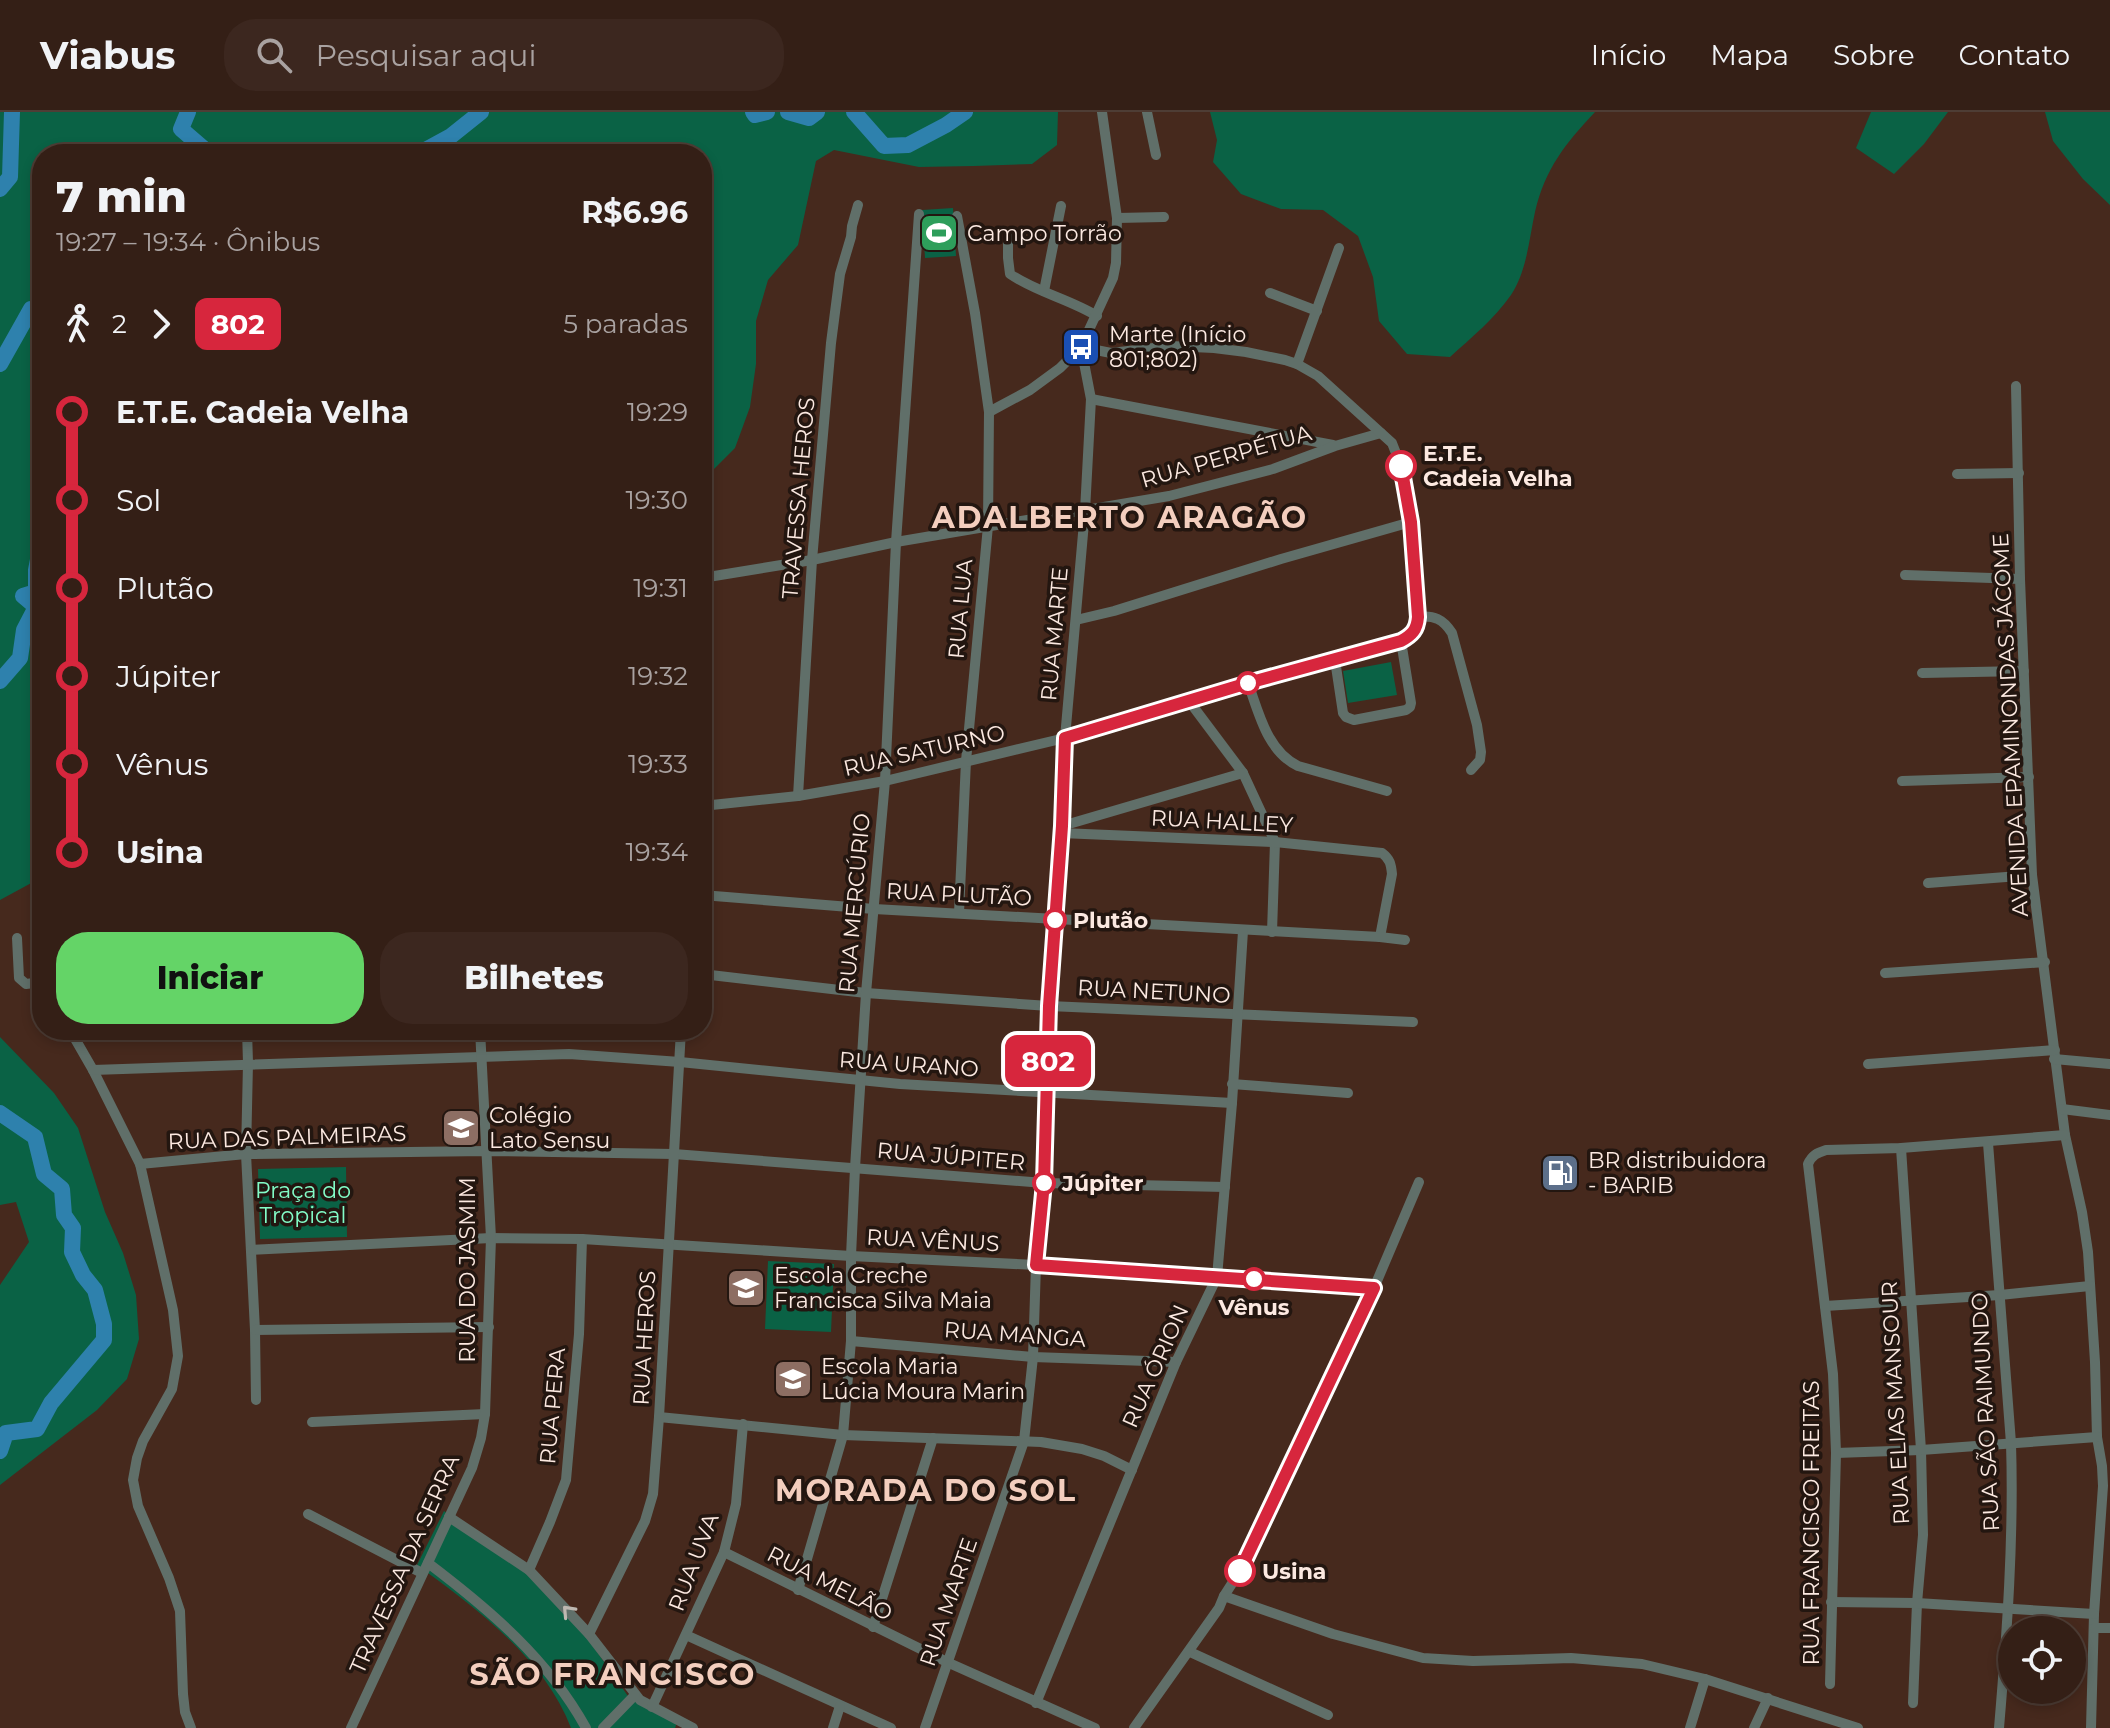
<!DOCTYPE html>
<html lang="pt">
<head>
<meta charset="utf-8">
<style>
  body { margin:0; font-family:Montserrat,sans-serif; background:#3c271f; color:#f1f3f6; height:100vh; display:flex; flex-direction:column; font-size:30px; white-space:nowrap }
  * { box-sizing:border-box; margin:0 }
  p { font-size:26px; color:#a9a2a1 }
  .icon { flex:none; width:44px; height:44px; fill:none; stroke:currentColor; stroke-width:2; stroke-linecap:round; stroke-linejoin:round }
  .map { position:relative; flex:1; overflow:hidden }
  .sheet { position:absolute; left:32px; top:32px; width:680px; height:896px; display:flex; flex-direction:column; background:#341f16; border-radius:32px; box-shadow:0 4px 12px #0003,0 0 0 2px #4e3d35 }
  .sheet>* { flex:none }
  .badge { padding:0 16px; border-radius:12px; font-size:28px; line-height:52px }
  .tools { position:absolute; left:1998px; top:1504px; display:grid; gap:16px }
  .tools a { display:grid; place-items:center; width:88px; height:88px; border-radius:50%; background:#341f16; box-shadow:0 4px 12px #0003,0 0 0 2px #4e3d35; font-size:40px }
  .map>.badge { position:absolute; translate:-50% -50%; box-shadow:0 0 0 4px #fff }
  .legs { display:flex; align-items:center; gap:12px; height:88px; padding:0 24px; font-size:26px }
  .legs p { margin-inline-start:auto }
  .head { display:flex; align-items:center; justify-content:space-between; height:136px; padding:0 24px }
  h1 { font-size:44px; font-weight:800; line-height:60px }
  .action { display:flex; gap:16px; margin-top:auto; padding:16px 24px }
  .action a { flex:1; height:92px; border-radius:32px; background:#64d467; color:#111; font-size:32px; font-weight:800; line-height:92px; text-align:center }
  .action a+a { background:#3c271f; color:#f1f3f6 }
  ul { padding:0 24px; list-style:none }
  li { display:flex; align-items:center; gap:28px; height:88px; font-size:30px }
  li i { display:grid; place-items:center; width:12px; height:100%; margin:0 10px; background:currentColor }
  li i::after { content:''; width:20px; height:20px; margin:-10px; border:6px solid; border-radius:50%; background:#341f16 }
  li p { margin-inline-start:auto }
  li:first-child i { background:linear-gradient(#0000 50%,currentColor 0) }
  li:last-child i { background:linear-gradient(currentColor 50%,#0000 0) }
  header { display:flex; align-items:center; gap:48px; box-sizing:border-box; height:112px; padding:0 40px; background:#341f16; border-bottom:2px solid #4e3d35 }
  header strong { font-size:38px }
  nav { display:flex; gap:44px; margin-inline-start:auto; font-size:28px }
  .search { width:560px; height:72px; background:#3c271f; display:flex; align-items:center; gap:20px; box-sizing:border-box; padding:0 28px; border-radius:32px; color:#a9a2a1; font-size:30px }
  .map>svg:first-child { display:block }
  .green { fill:#0a6245 }
  .lines { fill:none; stroke-linecap:round; stroke-linejoin:round }
  .river { stroke:#2e81ad; stroke-width:16 }
  .street { stroke:#606f69; stroke-width:10 }
  .oneway { stroke:#beb8b1 }
  .line-1-casing { stroke:#fff; stroke-width:18 }
  .line-1 { stroke:#d7263d; stroke-width:12 }
  .stop-1-dot { fill:#fff; stroke:#d7263d; stroke-width:4 }
  .labels { text-anchor:middle; stroke-width:7; stroke-linejoin:round; paint-order:stroke }
  .poi-label { font-size:22px; fill:#fce9e1; stroke:#231610; text-anchor:start }
  .stop-label { font-size:22px; font-weight:bold; fill:#fce9e1; stroke:#231610; text-anchor:start }
  .street-label { font-size:22px; fill:#fce9e1; stroke:#231610 }
  .park-label { font-size:22px; fill:#83fdc8; stroke:#231610 }
  .district-label { font-size:30px; font-weight:bold; letter-spacing:2px; fill:#f3cebe; stroke:#231610 }
</style>
</head>
<body>
<header>
<strong>Viabus</strong>
<div class="search"><svg class="icon" aria-label="search" viewBox="0 0 24 24"><circle cx="10" cy="10" r="6"/><path d="M15 15l6 6"/></svg>Pesquisar aqui</div>
<nav><a>Início</a><a>Mapa</a><a>Sobre</a><a>Contato</a></nav>
</header>
<div class="map">
<svg width="2110" height="1616" viewBox="0 0 2110 1616">
  <rect width="100%" height="100%" fill="#46291d"/>
  <!-- green -->
  <g class="green">
    <polygon points="0,0 1058,0 1057,33 1032,52 974,54 919,55 834,38 816,49 798,133 768,168 756,209 756,252 750,295 735,336 702,369 702,42 42,42 42,769 35,769 0,788"/>
    <path d="M1210,0H1595C1565,32 1545,57 1535,100C1529,127 1527,159 1511,183C1494,207 1471,226 1450,245L1407,242L1379,209L1373,165L1358,124L1323,98L1281,97L1241,82L1213,50L1217,28Z"/>
    <polygon points="1871,0 1948,0 1924,32 1894,62 1856,36"/>
    <polygon points="2045,0 2110,0 2110,93 2083,67 2053,29"/>
    <polygon points="953,96 956,144 925,146 922,98"/>
    <polygon points="1391,550 1397,583 1348,591 1343,559"/>
    <polygon points="0,925 54,981 78,1016 105,1100 123,1141 136,1183 139,1227 127,1267 97,1298 0,1373 0,1173 29,1130 16,1090 0,1093"/>
    <polygon points="346,1055 347,1125 260,1127 258,1057"/>
    <polygon points="768,1149 834,1152 831,1220 765,1217"/>
    <path d="M444,1399L520,1455L588,1527L630,1587L677,1611L675,1616H571C545,1547 475,1495 417,1453Z"/>
  </g>
  <g class="lines">
    <!-- river -->
    <g class="river">
      <polyline points="188,0 181,17 210,42"/>
      <polyline points="753,0 755,3 767,0"/>
      <polyline points="788,0 809,6 817,0"/>
      <polyline points="854,0 884,34 908,33 946,13 965,0"/>
      <polyline points="418,42 451,24 481,0"/>
      <polyline points="0,77 10,65 12,0"/>
      <polyline points="0,252 31,197 42,198"/>
      <polyline points="0,569 20,546 24,518 36,495 23,484 36,480 36,458 42,427"/>
      <polyline points="0,1001 35,1025 44,1062 62,1077 64,1103 73,1116 72,1140 83,1163 95,1178 104,1212 104,1228 51,1291 37,1317 6,1321 0,1339"/>
    </g>
    <!-- street -->
    <g class="street">
      <polyline points="1147,0 1156,43"/>
      <polyline points="957,104 975,201 989,300 988,414 966,649 959,801"/>
      <polyline points="1117,106 1164,105"/>
      <path d="M1008,124V146L1010,162C1036,180 1069,187 1097,204"/>
      <polyline points="1044,179 1061,94"/>
      <polyline points="1270,181 1317,199"/>
      <polyline points="1297,252 1339,136"/>
      <polyline points="2016,274 2020,467 2032,763 2065,1023 2082,1100 2088,1140 2095,1250 2097,1325 2102,1354 2103,1374 2094,1502 2091,1616"/>
      <polyline points="1091,287 1333,333"/>
      <polyline points="989,300 1030,278 1060,256 1081,235 1113,166 1116,151 1117,106 1102,0"/>
      <polyline points="1957,362 2019,361"/>
      <polyline points="1905,463 2020,467"/>
      <polyline points="702,466 812,448 896,430 1169,384 1273,357 1335,334 1381,321"/>
      <path d="M1418,505C1434,503 1443,507 1452,521L1477,613L1481,640L1480,648L1471,658"/>
      <polyline points="1076,508 1114,499 1281,447 1411,410"/>
      <polyline points="1335,548 1343,601 1346,605 1354,608 1406,598 1410,595 1411,591 1401,529"/>
      <polyline points="1922,561 2024,559"/>
      <path d="M1248,571C1259,601 1267,639 1298,654L1387,679"/>
      <polyline points="702,581 708,466"/>
      <polyline points="1189,589 1243,661 1275,730 1272,820"/>
      <polyline points="1902,669 2029,665"/>
      <polyline points="798,684 812,448 831,231 840,162 851,125 852,114 858,93"/>
      <polyline points="702,694 798,684 885,669 1065,626 1248,571 1401,529 1415,518 1418,505 1411,410 1401,354 1392,331 1318,264 1297,252 1285,248 1246,240 1214,236 1171,234 1111,241 1081,235"/>
      <polyline points="1062,714 1243,661"/>
      <path d="M1061,721L1275,730L1382,741C1390,747 1391,752 1392,762L1380,825"/>
      <polyline points="1928,771 2032,763"/>
      <polyline points="702,783 874,797 1380,825 1405,828"/>
      <polyline points="17,826 19,866 26,872 42,870"/>
      <polyline points="1885,861 2045,850"/>
      <polyline points="702,862 866,881 1049,894 1413,910"/>
      <polyline points="70,918 93,958 140,1052 173,1198 178,1244 172,1277 143,1329 137,1346 133,1368 138,1394 169,1466 180,1499 183,1582 185,1600 191,1616"/>
      <polyline points="247,918 248,951 246,1042 255,1218 256,1288"/>
      <polyline points="2054,947 2110,952"/>
      <polyline points="1868,952 2055,938"/>
      <polyline points="93,958 569,942 680,950 900,972 1232,991"/>
      <polyline points="1232,972 1348,981"/>
      <polyline points="2062,997 2110,1003"/>
      <path d="M1988,1031L2011,1331C2014,1426 2007,1521 1999,1616"/>
      <polyline points="1901,1036 1921,1338 1923,1423 1917,1491 1913,1591"/>
      <polyline points="140,1052 246,1042 487,1039 674,1042 1044,1071 1225,1075"/>
      <polyline points="251,1138 491,1126 582,1127 851,1144 1036,1153 1374,1176"/>
      <polyline points="1825,1194 2000,1183 2090,1174"/>
      <polyline points="255,1218 489,1215"/>
      <polyline points="851,1229 1033,1245 1176,1250"/>
      <polyline points="659,1305 843,1323 1041,1330 1082,1337 1104,1344 1132,1358"/>
      <polyline points="312,1310 485,1302"/>
      <polyline points="1836,1341 1921,1338 2097,1325"/>
      <polyline points="308,1402 422,1461"/>
      <polyline points="449,1405 529,1458 589,1522 640,1588 693,1616"/>
      <polyline points="724,1440 949,1551 1095,1616"/>
      <path d="M428,1451C490,1498 548,1547 586,1616"/>
      <polyline points="529,1458 550,1410 566,1368 579,1222 582,1127"/>
      <polyline points="798,1478 843,1323 851,1229 851,1144 855,1056 866,881 885,669 896,430 919,102"/>
      <polyline points="1224,1484 1333,1522 1423,1546 1473,1549 1571,1546 1642,1552 1705,1567 1858,1616"/>
      <polyline points="1831,1490 1917,1491 2094,1502"/>
      <polyline points="873,1515 933,1326"/>
      <polyline points="2094,1516 2110,1516"/>
      <polyline points="589,1522 645,1409 653,1382 659,1305 681,918"/>
      <polyline points="686,1523 891,1616"/>
      <polyline points="1190,1540 1328,1603"/>
      <path d="M1830,1572L1836,1341L1833,1262L1808,1052C1812,1043 1817,1041 1826,1038L1901,1036L2065,1023"/>
      <polyline points="1036,1591 1176,1250 1217,1165 1232,991 1243,819"/>
      <polyline points="652,1595 724,1440 736,1392 743,1312"/>
      <polyline points="351,1616 472,1356 481,1326 485,1302 491,1126 480,918"/>
      <polyline points="603,1616 635,1583"/>
      <polyline points="833,1616 840,1594"/>
      <polyline points="925,1616 1024,1329 1033,1245 1036,1153 1044,1071 1049,894 1062,714 1065,626 1085,399 1091,287 1081,235"/>
      <polyline points="1134,1616 1219,1496 1224,1484 1240,1459 1374,1176 1419,1070"/>
      <polyline points="1690,1616 1705,1567"/>
      <polyline points="1754,1616 1768,1586"/>
    </g>
  </g>
  <!-- one-way arrows -->
  <defs><path id="oneway-chevron" d="M-2-3.5L2.5 0L-2 3.5" fill="none" stroke-width="1.6" stroke-linecap="round" stroke-linejoin="round" transform="scale(2)"/></defs>
  <use class="oneway" href="#oneway-chevron" transform="translate(568 1499) rotate(-133)"/>
  <g class="lines">
    <defs>
      <path id="line-1" d="M1240,1459L1374,1176L1036,1153L1044,1071L1049,894L1062,714L1065,626L1248,571L1401,529C1412,523 1417,518 1418,505L1411,410L1401,354"/>
    </defs>
    <!-- line-1 casing -->
    <use href="#line-1" class="line-1-casing"/>
    <!-- line-1 -->
    <use href="#line-1" class="line-1"/>
  </g>
  <!-- icons -->
  <defs>
    <symbol id="stadium-square" viewBox="-11 -11 22 22"><rect x="-9" y="-9" width="18" height="18" rx="4" fill="#2e9e5b" stroke="#231610"/><path d="M0-5a6.5 5 0 1 0 0 10a6.5 5 0 1 0 0-10ZM-3.5-1.8h7v3.6h-7Z" fill="#fff"/></symbol>
    <symbol id="bus-square" viewBox="-11 -11 22 22"><rect x="-9" y="-9" width="18" height="18" rx="4" fill="#1a4fb4" stroke="#231610"/><path d="M-5-6H5V4H4V6H2V4H-2V6H-4V4H-5ZM-3.5-4V0h7V-4ZM-3.5 1.2v1.5H-2V1.2ZM2 1.2v1.5H3.5V1.2Z" fill="#fff"/></symbol>
    <symbol id="school-square" viewBox="-11 -11 22 22"><rect x="-9" y="-9" width="18" height="18" rx="4" fill="#8d6e63" stroke="#231610"/><path d="M0-5L7-2L0 1L-7-2ZM-4 1L0 2.5L4 1V4Q0 6-4 4Z" fill="#fff"/></symbol>
    <symbol id="fuel-square" viewBox="-11 -11 22 22"><rect x="-9" y="-9" width="18" height="18" rx="4" fill="#5c6f8a" stroke="#231610"/><path d="M-5.5-6h7V0h2V4h1.3V-2.5L3-4.5l.8-.8L6-3V5H2.5V1h-1V6h-7ZM-4.2-4.7v3.2H.2V-4.7Z" fill="#fff"/></symbol>
  </defs>
  <g fill-rule="evenodd">
    <use href="#stadium-square" x="917" y="99" width="44" height="44"/>
    <use href="#bus-square" x="1059" y="213" width="44" height="44"/>
    <use href="#school-square" x="439" y="994" width="44" height="44"/>
    <use href="#fuel-square" x="1538" y="1039" width="44" height="44"/>
    <use href="#school-square" x="724" y="1154" width="44" height="44"/>
    <use href="#school-square" x="771" y="1245" width="44" height="44"/>
  </g>
  <!-- markers -->
  <g class="stop-1-dot">
    <circle cx="1401" cy="354" r="14"/>
    <circle cx="1248" cy="571" r="10"/>
    <circle cx="1055" cy="808" r="10"/>
    <circle cx="1044" cy="1071" r="10"/>
    <circle cx="1254" cy="1167" r="10"/>
    <circle cx="1240" cy="1459" r="14"/>
  </g>
  <g class="labels">
    <!-- poi labels -->
    <g class="poi-label">
      <text x="967" y="129">Campo Torrão</text>
      <text x="1109" y="230">Marte (Início<tspan x="1109" dy="25">801;802)</tspan></text>
      <text x="489" y="1011">Colégio<tspan x="489" dy="25">Lato Sensu</tspan></text>
      <text x="1588" y="1056">BR distribuidora<tspan x="1588" dy="25">- BARIB</tspan></text>
      <text x="774" y="1171">Escola Creche<tspan x="774" dy="25">Francisca Silva Maia</tspan></text>
      <text x="821" y="1262">Escola Maria<tspan x="821" dy="25">Lúcia Moura Marin</tspan></text>
    </g>
    <!-- stop labels -->
    <g class="stop-label">
      <text x="1423" y="349">E.T.E.<tspan x="1423" dy="25">Cadeia Velha</tspan></text>
      <text x="1073" y="816">Plutão</text>
      <text x="1062" y="1079">Júpiter</text>
      <text x="1254" y="1203" text-anchor="middle">Vênus</text>
      <text x="1262" y="1467">Usina</text>
    </g>
    <!-- street labels -->
    <g class="street-label">
      <text transform="translate(1226 344) rotate(-16)" y="8">RUA PERPÉTUA</text>
      <text transform="translate(798 386) rotate(-85)" y="8">TRAVESSA HEROS</text>
      <text transform="translate(960 497) rotate(-85)" y="8">RUA LUA</text>
      <text transform="translate(1054 522) rotate(-85)" y="8">RUA MARTE</text>
      <text transform="translate(2010 613) rotate(-93)" y="8">AVENIDA EPAMINONDAS JÁCOME</text>
      <text transform="translate(924 638) rotate(-13)" y="8">RUA SATURNO</text>
      <text transform="translate(1222 709) rotate(3)" y="8">RUA HALLEY</text>
      <text transform="translate(959 782) rotate(3)" y="8">RUA PLUTÃO</text>
      <text transform="translate(854 791) rotate(-85)" y="8">RUA MERCÚRIO</text>
      <text transform="translate(1154 879) rotate(3)" y="8">RUA NETUNO</text>
      <text transform="translate(909 952) rotate(4)" y="8">RUA URANO</text>
      <text transform="translate(287 1025) rotate(-2)" y="8">RUA DAS PALMEIRAS</text>
      <text transform="translate(951 1044) rotate(5)" y="8">RUA JÚPITER</text>
      <text transform="translate(933 1128) rotate(3)" y="8">RUA VÊNUS</text>
      <text transform="translate(467 1158) rotate(-90)" y="8">RUA DO JASMIM</text>
      <text transform="translate(1015 1222) rotate(4)" y="8">RUA MANGA</text>
      <text transform="translate(644 1226) rotate(-87)" y="8">RUA HEROS</text>
      <text transform="translate(1155 1254) rotate(-66)" y="8">RUA ÓRION</text>
      <text transform="translate(1895 1291) rotate(-93)" y="8">RUA ELIAS MANSOUR</text>
      <text transform="translate(552 1294) rotate(-85)" y="8">RUA PERA</text>
      <text transform="translate(1985 1300) rotate(-93)" y="8">RUA SÃO RAIMUNDO</text>
      <text transform="translate(1811 1411) rotate(-90)" y="8">RUA FRANCISCO FREITAS</text>
      <text transform="translate(693 1450) rotate(-69)" y="8">RUA UVA</text>
      <text transform="translate(404 1452) rotate(-66)" y="8">TRAVESSA DA SERRA</text>
      <text transform="translate(830 1471) rotate(27)" y="8">RUA MELÃO</text>
      <text transform="translate(948 1490) rotate(-71)" y="8">RUA MARTE</text>
    </g>
    <!-- park labels -->
    <g class="park-label">
      <text x="303" y="1086">Praça do<tspan x="303" dy="25">Tropical</tspan></text>
    </g>
    <!-- district labels -->
    <g class="district-label">
      <text x="1120" y="416">ADALBERTO ARAGÃO</text>
      <text x="926" y="1389">MORADA DO SOL</text>
      <text x="613" y="1573">SÃO FRANCISCO</text>
    </g>
  </g>
</svg>
<div class="tools">
<a><svg class="icon" aria-label="locate" viewBox="0 0 24 24"><circle cx="12" cy="12" r="6"/><path d="M12 2v4M12 18v4M2 12h4M18 12h4"/></svg></a>
</div>
<b class="badge" style="left:1048px;top:949px;background:#d7263d;color:#fff">802</b>
<section class="sheet">
<div class="head"><div><h1>7 min</h1><p>19:27 – 19:34 · Ônibus</p></div><b>R$6.96</b></div>
<div class="legs"><svg class="icon" aria-label="walk" viewBox="0 0 24 24"><circle cx="13" cy="4" r="2"/><path d="M13 8l-2 6 4 7M11 14l-3 7M7 12l3-4h3l4 4"/></svg>2<svg class="icon" aria-label="forward" viewBox="0 0 24 24"><path d="M9 5l7 7-7 7"/></svg><b class="badge" style="background:#d7263d;color:#fff">802</b><p>5 paradas</p></div>
<ul>
<li><i style="color:#d7263d"></i><b>E.T.E. Cadeia Velha</b><p>19:29</p></li>
<li><i style="color:#d7263d"></i><span>Sol</span><p>19:30</p></li>
<li><i style="color:#d7263d"></i><span>Plutão</span><p>19:31</p></li>
<li><i style="color:#d7263d"></i><span>Júpiter</span><p>19:32</p></li>
<li><i style="color:#d7263d"></i><span>Vênus</span><p>19:33</p></li>
<li><i style="color:#d7263d"></i><b>Usina</b><p>19:34</p></li>
</ul>
<div class="action"><a>Iniciar</a><a>Bilhetes</a></div>
</section>
</div>
</body>
</html>
